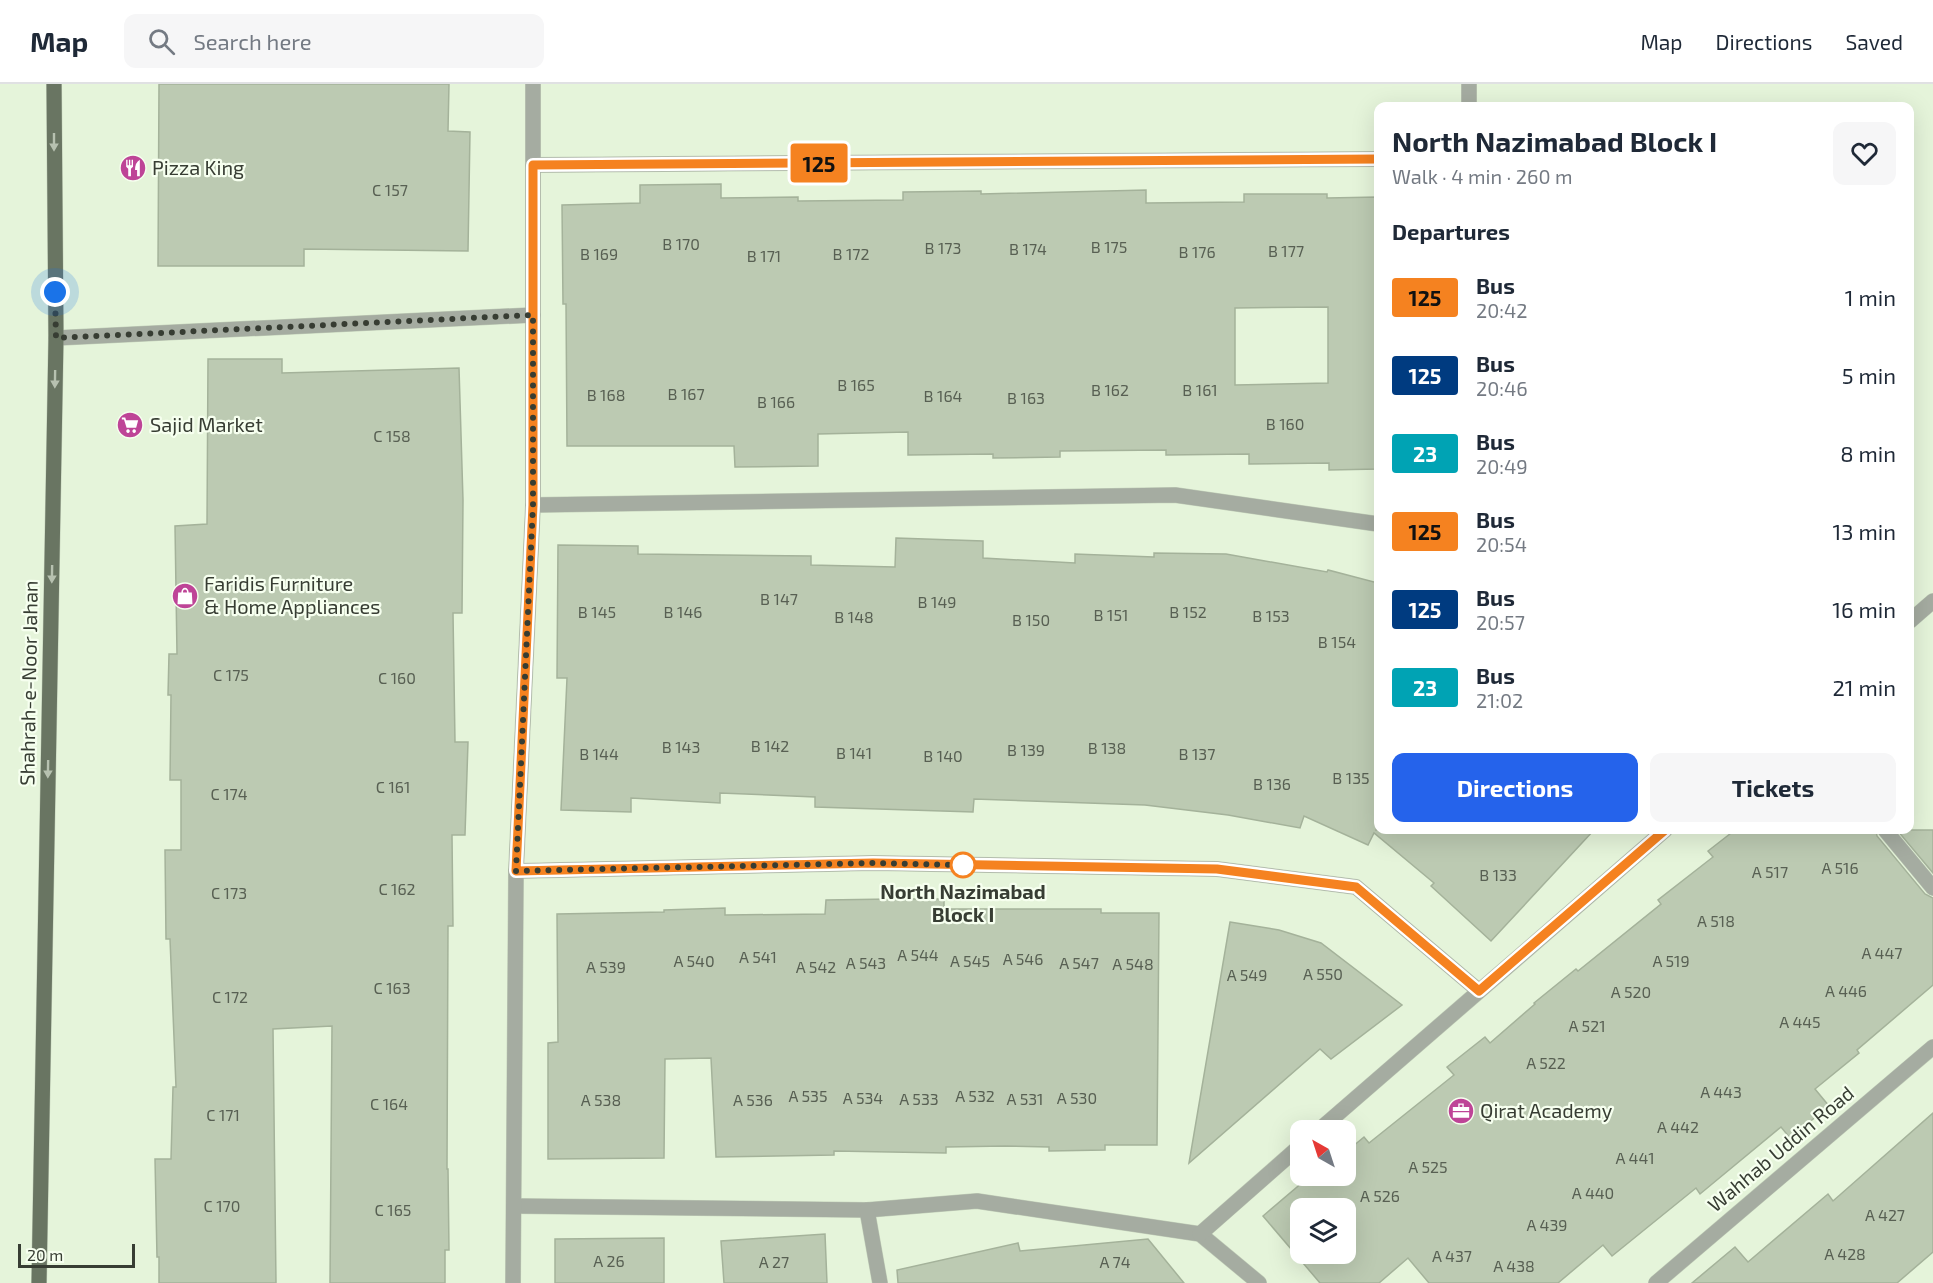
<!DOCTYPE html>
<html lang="en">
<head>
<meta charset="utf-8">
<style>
  body { margin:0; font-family:"Exo 2",sans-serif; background:#f6f6f7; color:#1f2937; height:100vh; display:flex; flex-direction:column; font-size:22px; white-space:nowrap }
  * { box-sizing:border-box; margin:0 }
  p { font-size:20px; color:#747a83 }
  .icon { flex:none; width:33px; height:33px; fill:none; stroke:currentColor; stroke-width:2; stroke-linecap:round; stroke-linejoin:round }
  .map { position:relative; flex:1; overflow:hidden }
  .drawer { position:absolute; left:1374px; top:18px; width:540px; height:732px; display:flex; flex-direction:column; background:#fff; border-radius:12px; box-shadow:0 6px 24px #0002 }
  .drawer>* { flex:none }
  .badge { padding:0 12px; border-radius:4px; font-size:21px; line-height:39px }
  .needle { width:39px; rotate:321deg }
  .tools { position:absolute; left:1290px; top:1036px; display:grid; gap:12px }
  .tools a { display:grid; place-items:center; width:66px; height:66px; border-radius:12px; background:#fff; box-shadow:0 6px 24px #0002; font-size:30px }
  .scale { position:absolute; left:18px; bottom:15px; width:117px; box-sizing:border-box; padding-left:6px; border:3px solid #373d33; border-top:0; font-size:16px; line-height:21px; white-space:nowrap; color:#373d33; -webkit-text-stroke:4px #f6ffef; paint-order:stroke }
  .you { position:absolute; width:30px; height:30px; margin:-15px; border:4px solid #fff; border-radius:50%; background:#1a73e8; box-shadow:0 0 0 9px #1a73e833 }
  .map>.badge { position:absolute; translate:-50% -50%; box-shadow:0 0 0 3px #fff }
  h2 { padding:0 18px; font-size:22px; line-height:54px }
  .round { display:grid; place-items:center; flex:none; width:63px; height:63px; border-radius:12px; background:#f6f6f7 }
  .summary { display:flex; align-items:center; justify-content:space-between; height:102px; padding:0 18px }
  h1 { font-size:28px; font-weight:700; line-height:45px }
  .cta { display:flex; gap:12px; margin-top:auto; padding:12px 18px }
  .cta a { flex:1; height:69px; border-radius:12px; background:#2563eb; color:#fff; font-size:24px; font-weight:700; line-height:69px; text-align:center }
  .cta a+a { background:#f6f6f7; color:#1f2937 }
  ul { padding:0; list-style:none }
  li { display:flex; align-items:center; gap:18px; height:78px; padding:0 18px }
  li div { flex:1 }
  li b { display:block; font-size:22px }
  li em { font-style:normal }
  li .badge { min-width:66px; font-weight:700; text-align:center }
  header { display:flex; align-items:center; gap:36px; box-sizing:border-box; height:84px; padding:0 30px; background:#fff; border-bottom:2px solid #e0e1e3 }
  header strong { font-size:28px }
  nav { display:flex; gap:33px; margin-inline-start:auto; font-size:21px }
  .search { width:420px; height:54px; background:#f6f6f7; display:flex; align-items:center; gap:15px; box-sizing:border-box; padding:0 21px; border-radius:12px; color:#747a83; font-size:22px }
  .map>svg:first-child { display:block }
  .building { fill:#bccab2; stroke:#a4b29a; stroke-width:1.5; fill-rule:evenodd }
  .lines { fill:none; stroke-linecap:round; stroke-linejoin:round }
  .minor-casing { stroke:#c2cfb9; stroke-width:16 }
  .major-casing { stroke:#c2cfb9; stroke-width:16 }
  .minor { stroke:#a5aca1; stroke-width:15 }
  .major { stroke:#697562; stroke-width:15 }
  .oneway { fill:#b7c1b0 }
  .line-casing { stroke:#fff; stroke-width:14 }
  .line { stroke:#f58220; stroke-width:9 }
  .walk { stroke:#373d33; stroke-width:6; stroke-dasharray:0 10.8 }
  .stop-dot { fill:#fff; stroke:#f58220; stroke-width:3 }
  .labels { text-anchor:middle; stroke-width:4.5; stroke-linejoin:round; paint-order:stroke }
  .number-label { font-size:16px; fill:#586053 }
  .poi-label { font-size:20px; fill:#373d33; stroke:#f6ffef; text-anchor:start }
  .street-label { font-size:20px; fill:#373d33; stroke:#f6ffef }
  .stop-label { font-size:20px; font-weight:bold; fill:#373d33; stroke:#f6ffef }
</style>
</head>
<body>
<header>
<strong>Map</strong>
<div class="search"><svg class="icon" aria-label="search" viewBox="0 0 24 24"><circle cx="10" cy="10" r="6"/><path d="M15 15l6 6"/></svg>Search here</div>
<nav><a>Map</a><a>Directions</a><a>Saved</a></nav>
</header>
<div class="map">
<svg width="1933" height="1199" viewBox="0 0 1933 1199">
  <rect width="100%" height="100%" fill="#e5f4da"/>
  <!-- building -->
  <g class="building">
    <polygon points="159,0 449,0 448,47 470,48 468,167 304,165 304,182 158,182"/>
    <path d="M721,100V114L798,113V117L903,116V108L981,107V110L1146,106V119L1244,118V110H1327V114L1378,113V385L1329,386V379L1249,380V370L1166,371V366L1060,367V373L993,374V370L908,371V348L818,350V382L735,383L734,362H567L566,220H563L562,121L640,119V101ZM1328,223V299L1235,301V224Z"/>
    <polygon points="208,275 282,275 282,289 459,284 463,416 462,529 453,529 455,658 468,658 465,751 452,751 453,842 448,842 447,1085 448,1085 449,1166 445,1166 445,1199 330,1199 332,942 273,945 276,1199 159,1199 159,1173 157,1173 155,1075 171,1075 173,1003 176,1003 170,855 166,855 165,766 181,766 181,696 170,696 171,611 168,611 169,570 177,570 175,442 207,440"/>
    <polygon points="896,454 983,457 983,474 1075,479 1075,470 1154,473 1154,469 1226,470 1327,488 1328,486 1378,499 1378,740 1376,746 1594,746 1491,857 1431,802 1434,799 1374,749 1368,761 1304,732 1300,744 1228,731 1145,721 974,715 973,728 815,723 815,713 720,709 720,719 631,714 631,728 561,726 567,594 557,594 558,461 638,462 638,470 811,472 811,481 895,483"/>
    <path d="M1735,746H1876L1877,752L1925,810L1933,814V901L1857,966L1859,969L1815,1005L1829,1022L1790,1054L1781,1043L1700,1110L1696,1104L1612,1172L1603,1161L1558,1199H1429L1408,1174L1379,1199H1320L1263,1132L1310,1092H1346V1068L1364,1053L1369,1059L1454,991L1447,983L1485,953L1490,959L1535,920L1534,919L1576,885L1578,887L1661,820L1658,816L1713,773L1708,767ZM1300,1125H1346V1170H1300Z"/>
    <polygon points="1897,746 1933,746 1933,789"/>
    <polygon points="892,815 944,815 944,825 1101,825 1101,829 1159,829 1157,1061 1105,1061 1105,1066 1049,1067 1049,1063 1005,1062 946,1063 946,1069 834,1067 834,1071 716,1073 711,974 665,975 664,1074 548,1075 548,959 558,958 557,830 664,828 664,826 725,824 725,831 825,830 826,816"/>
    <polygon points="1230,838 1279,846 1321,859 1402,921 1331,975 1320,965 1189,1079"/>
    <polygon points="1933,1029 1933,1168 1897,1199 1692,1199 1735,1163 1748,1178 1828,1110 1833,1117"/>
    <polygon points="825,1150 827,1199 724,1199 721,1157"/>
    <polygon points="664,1154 664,1199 555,1199 555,1155"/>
    <polygon points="1148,1155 1184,1199 898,1199 897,1186 1018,1159 1020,1167"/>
  </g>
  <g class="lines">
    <defs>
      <g id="minor">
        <polyline points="1469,22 1469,0"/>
        <polyline points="533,81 1378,75"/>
        <polyline points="56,254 533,231"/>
        <polyline points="533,421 1175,411 1378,440"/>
        <polyline points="1910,537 1933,517"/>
        <polyline points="1885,746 1933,804"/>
        <polyline points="516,787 873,779 1217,785 1356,803 1479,907"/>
        <polyline points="1318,1047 1665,746"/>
        <polyline points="514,1122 867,1126 977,1117 1200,1150 1259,1199"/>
        <polyline points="867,1126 880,1199"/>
        <polyline points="1200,1150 1300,1062"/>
        <polyline points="513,1199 516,787 533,421 533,0"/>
        <polyline points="1656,1199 1933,963"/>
      </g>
      <polyline id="major" points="39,1199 56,254 54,0"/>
    </defs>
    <!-- minor casing -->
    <use href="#minor" class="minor-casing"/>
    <!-- major casing -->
    <use href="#major" class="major-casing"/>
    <!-- minor -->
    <use href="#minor" class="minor"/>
    <!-- major -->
    <use href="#major" class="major"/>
  </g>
  <!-- one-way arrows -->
  <defs><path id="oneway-solid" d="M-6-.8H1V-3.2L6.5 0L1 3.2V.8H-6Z" transform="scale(1.5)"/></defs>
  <g class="oneway">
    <use href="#oneway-solid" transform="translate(54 58) rotate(90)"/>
    <use href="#oneway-solid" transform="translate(55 295) rotate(91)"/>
    <use href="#oneway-solid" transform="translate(52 490) rotate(91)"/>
    <use href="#oneway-solid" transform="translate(48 685) rotate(91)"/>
  </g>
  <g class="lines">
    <defs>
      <polyline id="line" points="1378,75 533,81 533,421 516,787 873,779 1217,785 1356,803 1479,907 1665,746"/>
    </defs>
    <!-- line casing -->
    <use href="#line" class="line-casing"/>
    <!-- line -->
    <use href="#line" class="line"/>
    <!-- walk -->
    <polyline class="walk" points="55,208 56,254 533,231 533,421 516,787 873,779 965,781 963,781"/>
  </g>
  <!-- icons -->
  <defs>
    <symbol id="restaurant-disc" viewBox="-11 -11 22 22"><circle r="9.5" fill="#be4497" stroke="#f6ffef"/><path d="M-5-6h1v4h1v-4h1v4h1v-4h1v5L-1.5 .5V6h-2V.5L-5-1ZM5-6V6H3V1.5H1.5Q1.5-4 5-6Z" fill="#fff"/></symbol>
    <symbol id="supermarket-disc" viewBox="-11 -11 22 22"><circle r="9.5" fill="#be4497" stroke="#f6ffef"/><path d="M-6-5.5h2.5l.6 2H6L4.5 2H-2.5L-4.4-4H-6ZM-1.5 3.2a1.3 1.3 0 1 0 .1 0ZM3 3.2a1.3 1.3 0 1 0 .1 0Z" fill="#fff"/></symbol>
    <symbol id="shop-disc" viewBox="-11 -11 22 22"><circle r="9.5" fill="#be4497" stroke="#f6ffef"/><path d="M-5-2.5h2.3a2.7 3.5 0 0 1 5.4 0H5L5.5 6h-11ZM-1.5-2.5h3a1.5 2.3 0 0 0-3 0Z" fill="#fff"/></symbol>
    <symbol id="office-disc" viewBox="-11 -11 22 22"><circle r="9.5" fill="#be4497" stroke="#f6ffef"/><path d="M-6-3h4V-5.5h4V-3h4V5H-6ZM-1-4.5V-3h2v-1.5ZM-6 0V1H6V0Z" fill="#fff"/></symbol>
  </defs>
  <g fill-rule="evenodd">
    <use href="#restaurant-disc" x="118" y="69" width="30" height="30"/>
    <use href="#supermarket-disc" x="115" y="326" width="30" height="30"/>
    <use href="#shop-disc" x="170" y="497" width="30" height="30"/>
    <use href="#office-disc" x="1446" y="1012" width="30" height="30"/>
  </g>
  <!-- markers -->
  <circle class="stop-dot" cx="963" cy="781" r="12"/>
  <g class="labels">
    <!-- number labels -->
    <g class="number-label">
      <text x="390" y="112">C 157</text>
      <text x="681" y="166">B 170</text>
      <text x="1109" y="169">B 175</text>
      <text x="943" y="170">B 173</text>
      <text x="1028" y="171">B 174</text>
      <text x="1286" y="173">B 177</text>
      <text x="1197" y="174">B 176</text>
      <text x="599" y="176">B 169</text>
      <text x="851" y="176">B 172</text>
      <text x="764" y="178">B 171</text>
      <text x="856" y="307">B 165</text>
      <text x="1110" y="312">B 162</text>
      <text x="1200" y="312">B 161</text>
      <text x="686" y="316">B 167</text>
      <text x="606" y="317">B 168</text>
      <text x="943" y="318">B 164</text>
      <text x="1026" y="320">B 163</text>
      <text x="776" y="324">B 166</text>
      <text x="1285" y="346">B 160</text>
      <text x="392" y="358">C 158</text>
      <text x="779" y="521">B 147</text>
      <text x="937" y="524">B 149</text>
      <text x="597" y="534">B 145</text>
      <text x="683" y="534">B 146</text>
      <text x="1188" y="534">B 152</text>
      <text x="1111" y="537">B 151</text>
      <text x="1271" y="538">B 153</text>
      <text x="854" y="539">B 148</text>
      <text x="1031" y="542">B 150</text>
      <text x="1337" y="564">B 154</text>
      <text x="231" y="597">C 175</text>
      <text x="397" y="600">C 160</text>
      <text x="770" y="668">B 142</text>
      <text x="681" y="669">B 143</text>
      <text x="1107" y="670">B 138</text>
      <text x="1026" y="672">B 139</text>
      <text x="854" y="675">B 141</text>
      <text x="599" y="676">B 144</text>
      <text x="1197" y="676">B 137</text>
      <text x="943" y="678">B 140</text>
      <text x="1351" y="700">B 135</text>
      <text x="1272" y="706">B 136</text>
      <text x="393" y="709">C 161</text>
      <text x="229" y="716">C 174</text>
      <text x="1840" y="790">A 516</text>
      <text x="1770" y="794">A 517</text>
      <text x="1498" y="797">B 133</text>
      <text x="397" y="811">C 162</text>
      <text x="229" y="815">C 173</text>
      <text x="1716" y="843">A 518</text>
      <text x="1882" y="875">A 447</text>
      <text x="918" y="877">A 544</text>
      <text x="758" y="879">A 541</text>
      <text x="1023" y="881">A 546</text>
      <text x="694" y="883">A 540</text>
      <text x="970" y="883">A 545</text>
      <text x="1671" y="883">A 519</text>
      <text x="866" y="885">A 543</text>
      <text x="1079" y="885">A 547</text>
      <text x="1133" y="886">A 548</text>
      <text x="606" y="889">A 539</text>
      <text x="816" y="889">A 542</text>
      <text x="1323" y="896">A 550</text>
      <text x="1247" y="897">A 549</text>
      <text x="392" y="910">C 163</text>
      <text x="1846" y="913">A 446</text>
      <text x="1631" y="914">A 520</text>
      <text x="230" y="919">C 172</text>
      <text x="1800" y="944">A 445</text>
      <text x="1587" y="948">A 521</text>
      <text x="1546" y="985">A 522</text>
      <text x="1721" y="1014">A 443</text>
      <text x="808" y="1018">A 535</text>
      <text x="975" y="1018">A 532</text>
      <text x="863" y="1020">A 534</text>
      <text x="1077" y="1020">A 530</text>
      <text x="919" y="1021">A 533</text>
      <text x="1025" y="1021">A 531</text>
      <text x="601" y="1022">A 538</text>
      <text x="753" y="1022">A 536</text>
      <text x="389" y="1026">C 164</text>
      <text x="223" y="1037">C 171</text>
      <text x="1678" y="1049">A 442</text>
      <text x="1635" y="1080">A 441</text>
      <text x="1428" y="1089">A 525</text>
      <text x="1593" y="1115">A 440</text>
      <text x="1380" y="1118">A 526</text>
      <text x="222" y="1128">C 170</text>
      <text x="393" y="1132">C 165</text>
      <text x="1885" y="1137">A 427</text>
      <text x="1547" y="1147">A 439</text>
      <text x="1845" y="1176">A 428</text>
      <text x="1452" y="1178">A 437</text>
      <text x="609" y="1183">A 26</text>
      <text x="774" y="1184">A 27</text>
      <text x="1115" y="1184">A 74</text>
      <text x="1514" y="1188">A 438</text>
    </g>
    <!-- poi labels -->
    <g class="poi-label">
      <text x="152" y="91">Pizza King</text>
      <text x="150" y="348">Sajid Market</text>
      <text x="204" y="507">Faridis Furniture<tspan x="204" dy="23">&amp; Home Appliances</tspan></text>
      <text x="1480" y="1034">Qirat Academy</text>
    </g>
    <!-- street labels -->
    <g class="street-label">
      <text transform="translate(29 599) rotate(-89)" y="7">Shahrah-e-Noor Jahan</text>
      <text transform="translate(1781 1065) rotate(-40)" y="7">Wahhab Uddin Road</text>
    </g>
    <!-- stop labels -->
    <g class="stop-label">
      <text x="963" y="815">North Nazimabad<tspan x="963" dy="23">Block I</tspan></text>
    </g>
  </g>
</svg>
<div class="tools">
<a><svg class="needle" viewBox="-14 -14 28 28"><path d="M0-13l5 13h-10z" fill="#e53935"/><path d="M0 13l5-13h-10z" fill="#747a83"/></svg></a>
<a><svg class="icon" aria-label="layers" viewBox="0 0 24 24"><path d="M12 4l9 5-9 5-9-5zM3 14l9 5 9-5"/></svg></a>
</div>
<div class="scale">20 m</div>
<div class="you" style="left:55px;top:208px"></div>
<b class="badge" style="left:819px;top:79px;background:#f58220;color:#111">125</b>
<section class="drawer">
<div class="summary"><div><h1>North Nazimabad Block I</h1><p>Walk · 4 min · 260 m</p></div><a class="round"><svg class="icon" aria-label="heart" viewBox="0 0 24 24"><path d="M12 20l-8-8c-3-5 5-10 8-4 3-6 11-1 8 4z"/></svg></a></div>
<h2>Departures</h2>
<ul>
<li><span class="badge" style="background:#f58220;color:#111">125</span><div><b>Bus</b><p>20:42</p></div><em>1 min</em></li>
<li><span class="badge" style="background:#003b80;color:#fff">125</span><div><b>Bus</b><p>20:46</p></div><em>5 min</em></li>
<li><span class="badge" style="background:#00a3b4;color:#fff">23</span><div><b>Bus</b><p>20:49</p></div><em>8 min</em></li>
<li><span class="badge" style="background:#f58220;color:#111">125</span><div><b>Bus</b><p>20:54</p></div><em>13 min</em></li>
<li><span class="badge" style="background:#003b80;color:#fff">125</span><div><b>Bus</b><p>20:57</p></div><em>16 min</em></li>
<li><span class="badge" style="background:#00a3b4;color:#fff">23</span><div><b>Bus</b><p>21:02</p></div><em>21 min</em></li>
</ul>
<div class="cta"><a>Directions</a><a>Tickets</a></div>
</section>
</div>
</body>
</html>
